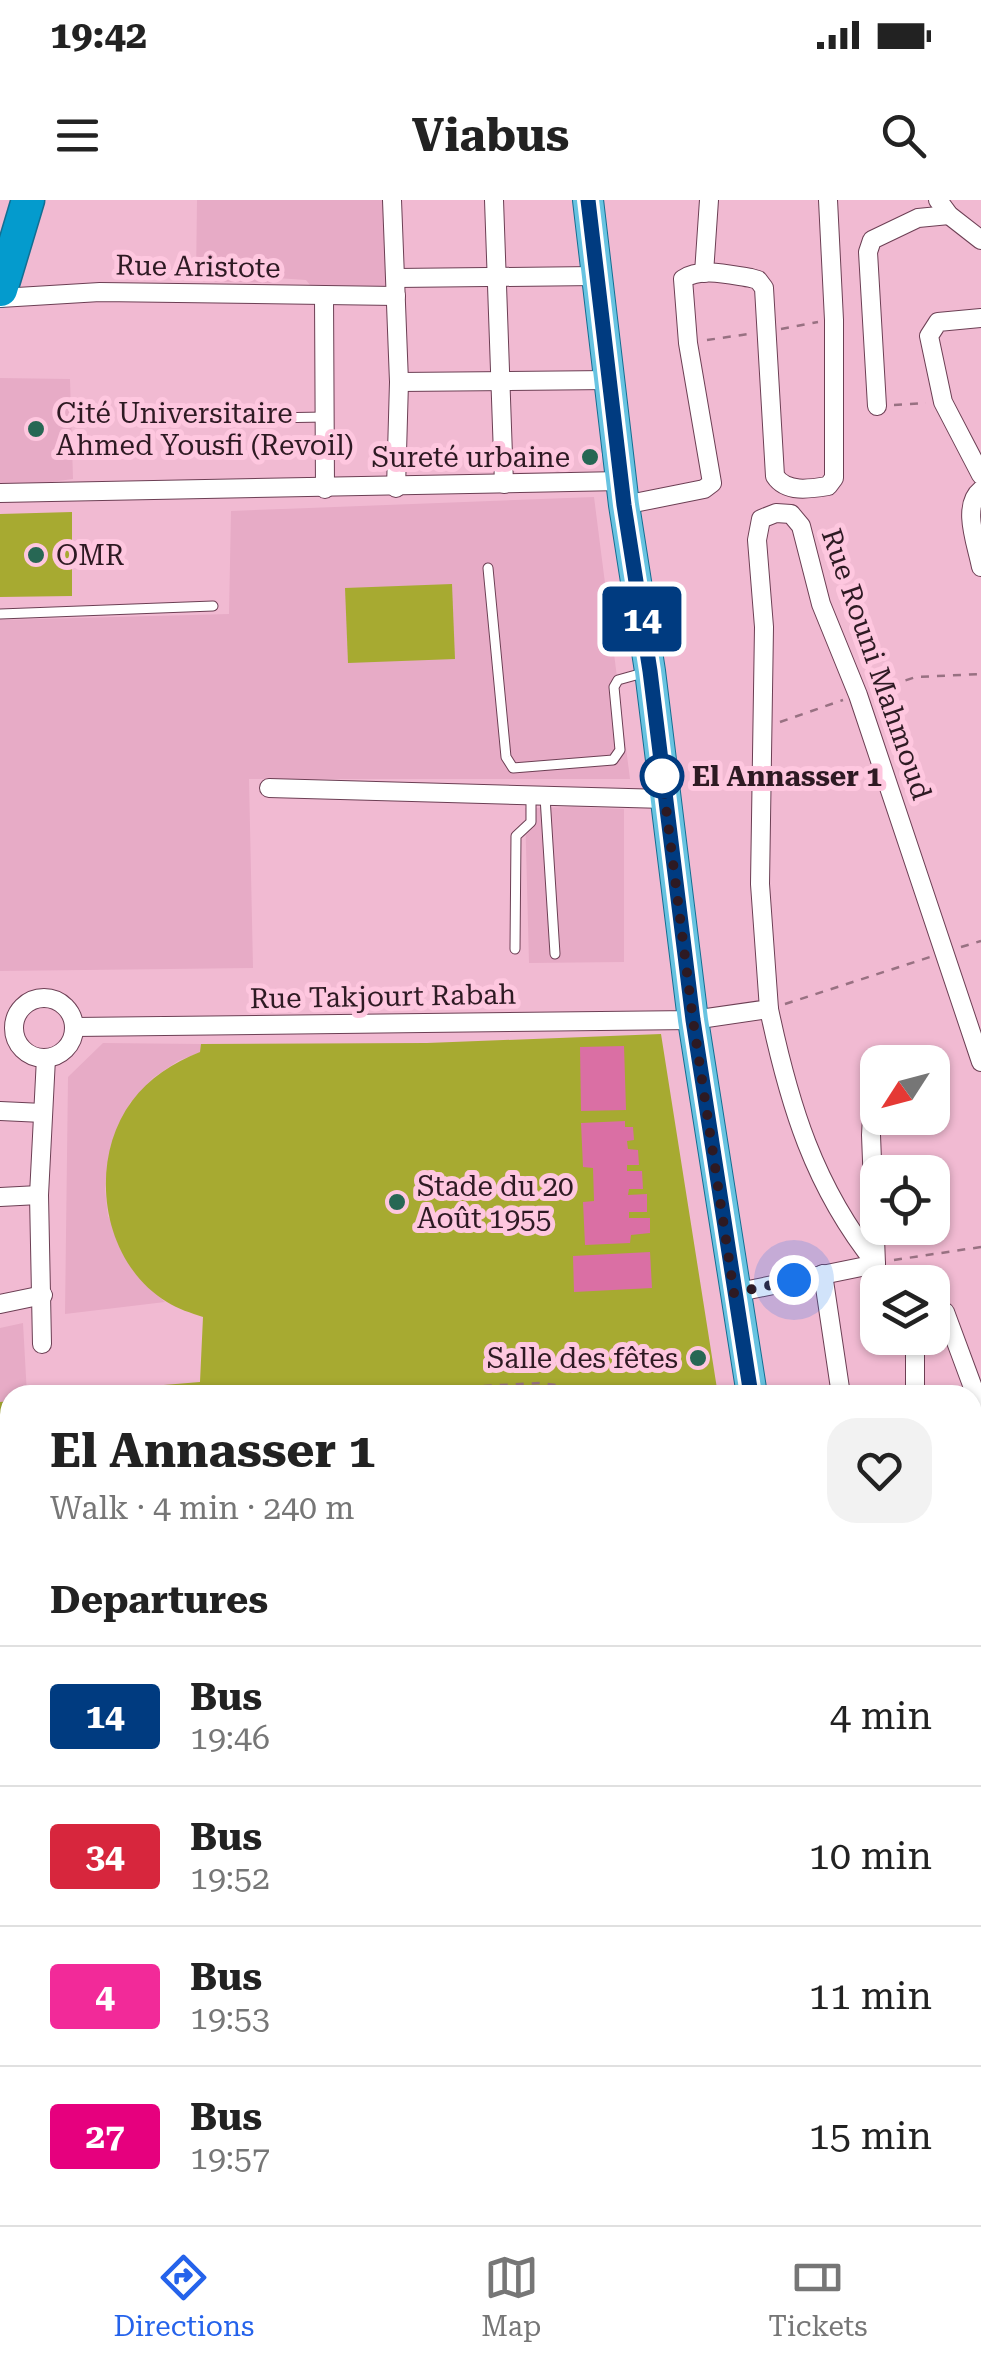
<!DOCTYPE html>
<html lang="en">
<head>
<meta charset="utf-8">
<style>
  body { margin:0; font-family:"Roboto Serif",serif; background:#f2f2f2; color:#222; height:100vh; display:flex; flex-direction:column; font-size:38px; white-space:nowrap }
  * { box-sizing:border-box; margin:0 }
  p { font-size:32px; color:#767676 }
  .icon { flex:none; width:55px; height:55px; fill:none; stroke:currentColor; stroke-width:2; stroke-linecap:round; stroke-linejoin:round }
  .map { position:relative; flex:1; overflow:hidden }
  .panel { position:absolute; left:0px; top:1185px; width:982px; height:840px; display:flex; flex-direction:column; background:#fff; border-radius:30px 30px 0 0; box-shadow:0 2px 8px #0004 }
  .panel>* { flex:none }
  .badge { padding:0 20px; border-radius:8px; font-size:35px; line-height:65px }
  .needle { width:65px; rotate:234deg }
  .buttons { position:absolute; left:860px; top:845px; display:grid; gap:20px }
  .buttons a { display:grid; place-items:center; width:90px; height:90px; border-radius:20px; background:#fff; box-shadow:0 2px 8px #0004; font-size:50px }
  .you { position:absolute; width:50px; height:50px; margin:-25px; border:8px solid #fff; border-radius:50%; background:#1a73e8; box-shadow:0 0 0 15px #1a73e833 }
  .map>.badge { position:absolute; translate:-50% -50%; box-shadow:0 0 0 5px #fff }
  h2 { padding:0 50px; font-size:38px; line-height:90px }
  .round { display:grid; place-items:center; flex:none; width:105px; height:105px; border-radius:30px; background:#f2f2f2 }
  .head { display:flex; align-items:center; justify-content:space-between; height:170px; padding:0 50px }
  h1 { font-size:48px; font-weight:700; line-height:75px }
  ul { padding:0; list-style:none }
  li { display:flex; align-items:center; gap:30px; height:140px; padding:0 50px; border-top:2px solid #e0e0e0 }
  li div { flex:1 }
  li b { display:block; font-size:38px }
  li em { font-style:normal }
  li .badge { min-width:110px; font-weight:700; text-align:center }
  .status { display:flex; justify-content:space-between; align-items:center; height:70px; padding:0 50px; background:#fff; direction:ltr }
  .status svg { height:28px; fill:currentColor }
  header { display:flex; justify-content:space-between; align-items:center; height:130px; padding:0 50px; background:#fff; font-size:45px; font-weight:700 }
  .tab-bar { display:flex; justify-content:space-around; align-items:center; height:140px; border-top:2px solid #e0e0e0; background:#fff; font-size:28px; color:#767676 }
  .tab-bar a { display:grid; justify-items:center; gap:5px }
  .tab-bar .on { color:#2563eb }
  .map>svg:first-child { display:block }
  .built { fill:#e7abc6 }
  .green { fill:#a7aa31 }
  .water { fill:#da6fa4 }
  .lines { fill:none; stroke-linecap:round; stroke-linejoin:round }
  .lane-casing { stroke:#6c3f54; stroke-width:11 }
  .street-casing { stroke:#6c3f54; stroke-width:20 }
  .secondary-casing { stroke:#6c3f54; stroke-width:28 }
  .primary-casing { stroke:#136e92; stroke-width:32 }
  .highway-casing { stroke:#136e92; stroke-width:35 }
  .path { stroke:#987182; stroke-width:2.5; stroke-dasharray:8 8; stroke-linecap:butt }
  .lane { stroke:#fff; stroke-width:9 }
  .street { stroke:#fff; stroke-width:18 }
  .secondary { stroke:#fff; stroke-width:25 }
  .primary { stroke:#68c3e1; stroke-width:30 }
  .highway { stroke:#049bcd; stroke-width:32 }
  .line-casing { stroke:#fff; stroke-width:22 }
  .line { stroke:#003b80; stroke-width:15 }
  .walk { stroke:#2e1a23; stroke-width:10; stroke-dasharray:0 18 }
  .poi-dot { fill:#276754; stroke:#fec7df; stroke-width:4 }
  .stop-dot { fill:#fff; stroke:#003b80; stroke-width:5 }
  .labels { text-anchor:middle; stroke-width:10; stroke-linejoin:round; paint-order:stroke }
  .street-label { font-size:28px; fill:#2e1a23; stroke:#fec7df }
  .poi-label { font-size:28px; fill:#2e1a23; stroke:#fec7df; text-anchor:start }
  .stop-label { font-size:28px; font-weight:bold; fill:#2e1a23; stroke:#fec7df; text-anchor:start }
</style>
</head>
<body>
<div class="status"><b>19:42</b><svg viewBox="0 0 49 12"><path d="M0 12V9h3v3zM5 12V6h3v6zM10 12V3h3v9zM15 12V0h3v12zM26 1h20v11H26zM47 4h2v5h-2z"/></svg></div>
<header><svg class="icon" aria-label="menu" viewBox="0 0 24 24"><path d="M4 6h16M4 12h16M4 18h16"/></svg>Viabus<svg class="icon" aria-label="search" viewBox="0 0 24 24"><circle cx="10" cy="10" r="6"/><path d="M15 15l6 6"/></svg></header>
<div class="map">
<svg width="981" height="2025" viewBox="0 0 981 2025">
  <rect width="100%" height="100%" fill="#f1bad2"/>
  <!-- built -->
  <g class="built">
    <polygon points="197,0 384,0 390,86 310,85 306,80 277,78 271,83 196,81"/>
    <polygon points="0,178 70,179 73,279 36,284 0,284"/>
    <polygon points="594,297 630,579 249,579 253,768 0,771 0,420 229,414 231,311"/>
    <polygon points="573,607 624,609 624,762 529,763 525,608"/>
    <polygon points="103,843 201,844 201,852 178,861 153,878 130,903 111,946 107,967 105,989 108,1016 146,1085 165,1102 65,1114 68,877"/>
    <polygon points="23,1123 27,1195 10,1195 10,1201 0,1202 0,1128"/>
    <polygon points="981,1206 981,1431 978,1432 973,1481 972,1208"/>
  </g>
  <!-- green -->
  <g class="green">
    <polygon points="72,312 72,396 0,397 0,314"/>
    <polygon points="452,384 455,459 348,463 345,388"/>
    <path d="M661,834L718,1195H42L200,1182L203,1117C191,1113 178,1109 167,1102C101,1062 87,961 132,901C149,878 173,863 200,852L201,844L427,843Z"/>
    <polygon points="10,1201 10,2015 844,2015 846,2025 0,2025 0,1202"/>
    <polygon points="978,1431 981,1431 981,2025 932,2025 933,2015 972,2015 972,1481"/>
  </g>
  <!-- water -->
  <g class="water">
    <polygon points="624,846 626,910 581,911 580,847"/>
    <polygon points="625,921 625,927 633,927 634,940 627,941 628,949 638,950 639,965 627,965 627,971 642,971 643,989 629,989 628,995 647,994 647,1012 629,1012 629,1018 650,1018 650,1033 631,1035 630,1043 585,1045 583,1002 594,1001 593,968 583,967 581,923"/>
    <polygon points="650,1052 652,1088 574,1092 573,1056"/>
  </g>
  <g class="lines">
    <defs>
      <g id="lane">
        <polyline points="207,219 325,217"/>
        <polyline points="488,368 506,557 513,568 613,560 620,550 614,487 618,480 643,473"/>
        <polyline points="0,414 213,406"/>
        <polyline points="545,597 555,754"/>
        <polyline points="515,749 516,636 531,622 531,597"/>
      </g>
      <g id="street">
        <polyline points="392,0 399,182 396,288"/>
        <polyline points="494,0 504,284"/>
        <polyline points="938,0 949,15 981,40"/>
        <polyline points="704,73 709,0"/>
        <polyline points="396,78 596,76"/>
        <polyline points="324,95 325,289"/>
        <polyline points="0,98 100,92 396,96"/>
        <polyline points="981,118 938,122 929,136 943,202 981,275"/>
        <polyline points="399,182 609,180"/>
        <polyline points="877,206 868,52 872,40 918,18 949,15"/>
        <path d="M981,290C961,306 977,345 981,367"/>
        <polyline points="0,293 621,281"/>
        <path d="M624,305L704,289L712,283L688,143L683,79C701,67 730,75 751,78L758,80L764,88L775,276C786,293 810,289 828,286L834,278V120L828,0"/>
        <polyline points="269,588 665,599"/>
        <circle cx="44" cy="828" r="30"/>
        <path d="M769,809C789,904 814,987 876,1064L871,935L875,860"/>
        <polyline points="74,827 693,820 769,809 760,684 764,427 757,340 761,319 776,313 791,314 801,326 821,404 858,495 981,862"/>
        <polyline points="0,911 43,913"/>
        <polyline points="0,997 39,995"/>
        <polyline points="823,1074 841,1195"/>
        <polyline points="734,1093 876,1064"/>
        <polyline points="0,1104 43,1095"/>
        <polyline points="932,1105 945,1112 978,1201 981,1200"/>
        <polyline points="42,1144 39,995 46,858"/>
        <polyline points="915,1195 915,1138"/>
        <polyline points="972,1346 981,1394"/>
      </g>
      <g id="secondary">
        <polyline points="972,1609 981,1529"/>
        <polyline points="926,2025 928,2015"/>
        <polyline points="948,2025 951,2015"/>
      </g>
      <g id="primary">
        <polyline points="588,0 624,305 650,471 693,820 752,1195"/>
        <polyline points="854,2015 855,2025"/>
      </g>
      <polyline id="highway" points="1,90 28,0"/>
    </defs>
    <!-- lane casing -->
    <use href="#lane" class="lane-casing"/>
    <!-- street casing -->
    <use href="#street" class="street-casing"/>
    <!-- secondary casing -->
    <use href="#secondary" class="secondary-casing"/>
    <!-- primary casing -->
    <use href="#primary" class="primary-casing"/>
    <!-- highway casing -->
    <use href="#highway" class="highway-casing"/>
    <!-- path -->
    <g class="path">
      <polyline points="781,129 818,122"/>
      <polyline points="707,140 749,134"/>
      <polyline points="894,205 926,203"/>
      <polyline points="875,490 916,477 981,474"/>
      <polyline points="780,522 843,500"/>
      <polyline points="961,747 981,741"/>
      <polyline points="785,804 930,757"/>
      <polyline points="894,1060 981,1047"/>
      <polyline points="308,1195 540,1183 630,1195"/>
      <polyline points="0,1234 10,1232"/>
      <polyline points="0,1424 10,1422"/>
      <polyline points="0,1591 10,1590"/>
      <polyline points="0,1870 10,1934"/>
      <polyline points="1,1879 10,1878"/>
      <polyline points="22,2015 24,2025"/>
      <polyline points="164,2015 166,2025"/>
      <polyline points="171,2015 173,2025"/>
      <polyline points="183,2015 185,2025"/>
      <polyline points="221,2015 222,2025"/>
      <polyline points="312,2015 313,2025"/>
      <polyline points="424,2015 425,2025"/>
      <polyline points="450,2015 452,2025"/>
      <polyline points="607,2015 609,2025"/>
      <polyline points="731,2015 733,2025"/>
    </g>
    <!-- lane -->
    <use href="#lane" class="lane"/>
    <!-- street -->
    <use href="#street" class="street"/>
    <!-- secondary -->
    <use href="#secondary" class="secondary"/>
    <!-- primary -->
    <use href="#primary" class="primary"/>
    <!-- highway -->
    <use href="#highway" class="highway"/>
  </g>
  <g class="lines">
    <defs>
      <polyline id="line" points="588,0 624,305 650,471 693,820 751,1195"/>
    </defs>
    <!-- line casing -->
    <use href="#line" class="line-casing"/>
    <!-- line -->
    <use href="#line" class="line"/>
    <!-- walk -->
    <polyline class="walk" points="662,576 693,820 734,1093 794,1080"/>
  </g>
  <!-- markers -->
  <g class="poi-dot">
    <circle cx="36" cy="229" r="10"/>
    <circle cx="590" cy="257" r="10"/>
    <circle cx="36" cy="355" r="10"/>
    <circle cx="397" cy="1002" r="10"/>
    <circle cx="698" cy="1158" r="10"/>
  </g>
  <circle class="stop-dot" cx="662" cy="576" r="20"/>
  <g class="labels">
    <!-- street labels -->
    <g class="street-label">
      <text transform="translate(198 66) rotate(1)" y="10">Rue Aristote</text>
      <text transform="translate(877 464) rotate(71)" y="10">Rue Rouni Mahmoud</text>
      <text transform="translate(383 796) rotate(-1)" y="10">Rue Takjourt Rabah</text>
    </g>
    <!-- poi labels -->
    <g class="poi-label">
      <text x="56" y="223">Cité Universitaire<tspan x="56" dy="32">Ahmed Yousfi (Revoil)</tspan></text>
      <text x="570" y="267" text-anchor="end">Sureté urbaine</text>
      <text x="56" y="365">OMR</text>
      <text x="417" y="996">Stade du 20<tspan x="417" dy="32">Août 1955</tspan></text>
      <text x="678" y="1168" text-anchor="end">Salle des fêtes</text>
    </g>
    <!-- stop labels -->
    <g class="stop-label">
      <text x="692" y="586">El Annasser 1</text>
    </g>
  </g>
</svg>
<div class="buttons">
<a><svg class="needle" viewBox="-14 -14 28 28"><path d="M0-13l5 13h-10z" fill="#e53935"/><path d="M0 13l5-13h-10z" fill="#767676"/></svg></a>
<a><svg class="icon" aria-label="locate" viewBox="0 0 24 24"><circle cx="12" cy="12" r="6"/><path d="M12 2v4M12 18v4M2 12h4M18 12h4"/></svg></a>
<a><svg class="icon" aria-label="layers" viewBox="0 0 24 24"><path d="M12 4l9 5-9 5-9-5zM3 14l9 5 9-5"/></svg></a>
</div>
<div class="you" style="left:794px;top:1080px"></div>
<b class="badge" style="left:642px;top:419px;background:#003b80;color:#fff">14</b>
<section class="panel">
<div class="head"><div><h1>El Annasser 1</h1><p>Walk · 4 min · 240 m</p></div><a class="round"><svg class="icon" aria-label="heart" viewBox="0 0 24 24"><path d="M12 20l-8-8c-3-5 5-10 8-4 3-6 11-1 8 4z"/></svg></a></div>
<h2>Departures</h2>
<ul>
<li><span class="badge" style="background:#003b80;color:#fff">14</span><div><b>Bus</b><p>19:46</p></div><em>4 min</em></li>
<li><span class="badge" style="background:#d7263d;color:#fff">34</span><div><b>Bus</b><p>19:52</p></div><em>10 min</em></li>
<li><span class="badge" style="background:#f22a99;color:#fff">4</span><div><b>Bus</b><p>19:53</p></div><em>11 min</em></li>
<li><span class="badge" style="background:#e6007e;color:#fff">27</span><div><b>Bus</b><p>19:57</p></div><em>15 min</em></li>
</ul>
</section>
</div>
<nav class="tab-bar">
<a class="on"><svg class="icon" aria-label="directions" viewBox="0 0 24 24"><path d="M12 3l9 9-9 9-9-9zM9 14v-3h6M13 9l2 2-2 2"/></svg>Directions</a>
<a><svg class="icon" aria-label="map" viewBox="0 0 24 24"><path d="M3 6l6-2 6 2 6-2v14l-6 2-6-2-6 2zM9 4v14M15 6v14"/></svg>Map</a>
<a><svg class="icon" aria-label="tickets" viewBox="0 0 24 24"><path d="M3 7h18v10H3zM15 7v10"/></svg>Tickets</a>
</nav>
</body>
</html>
